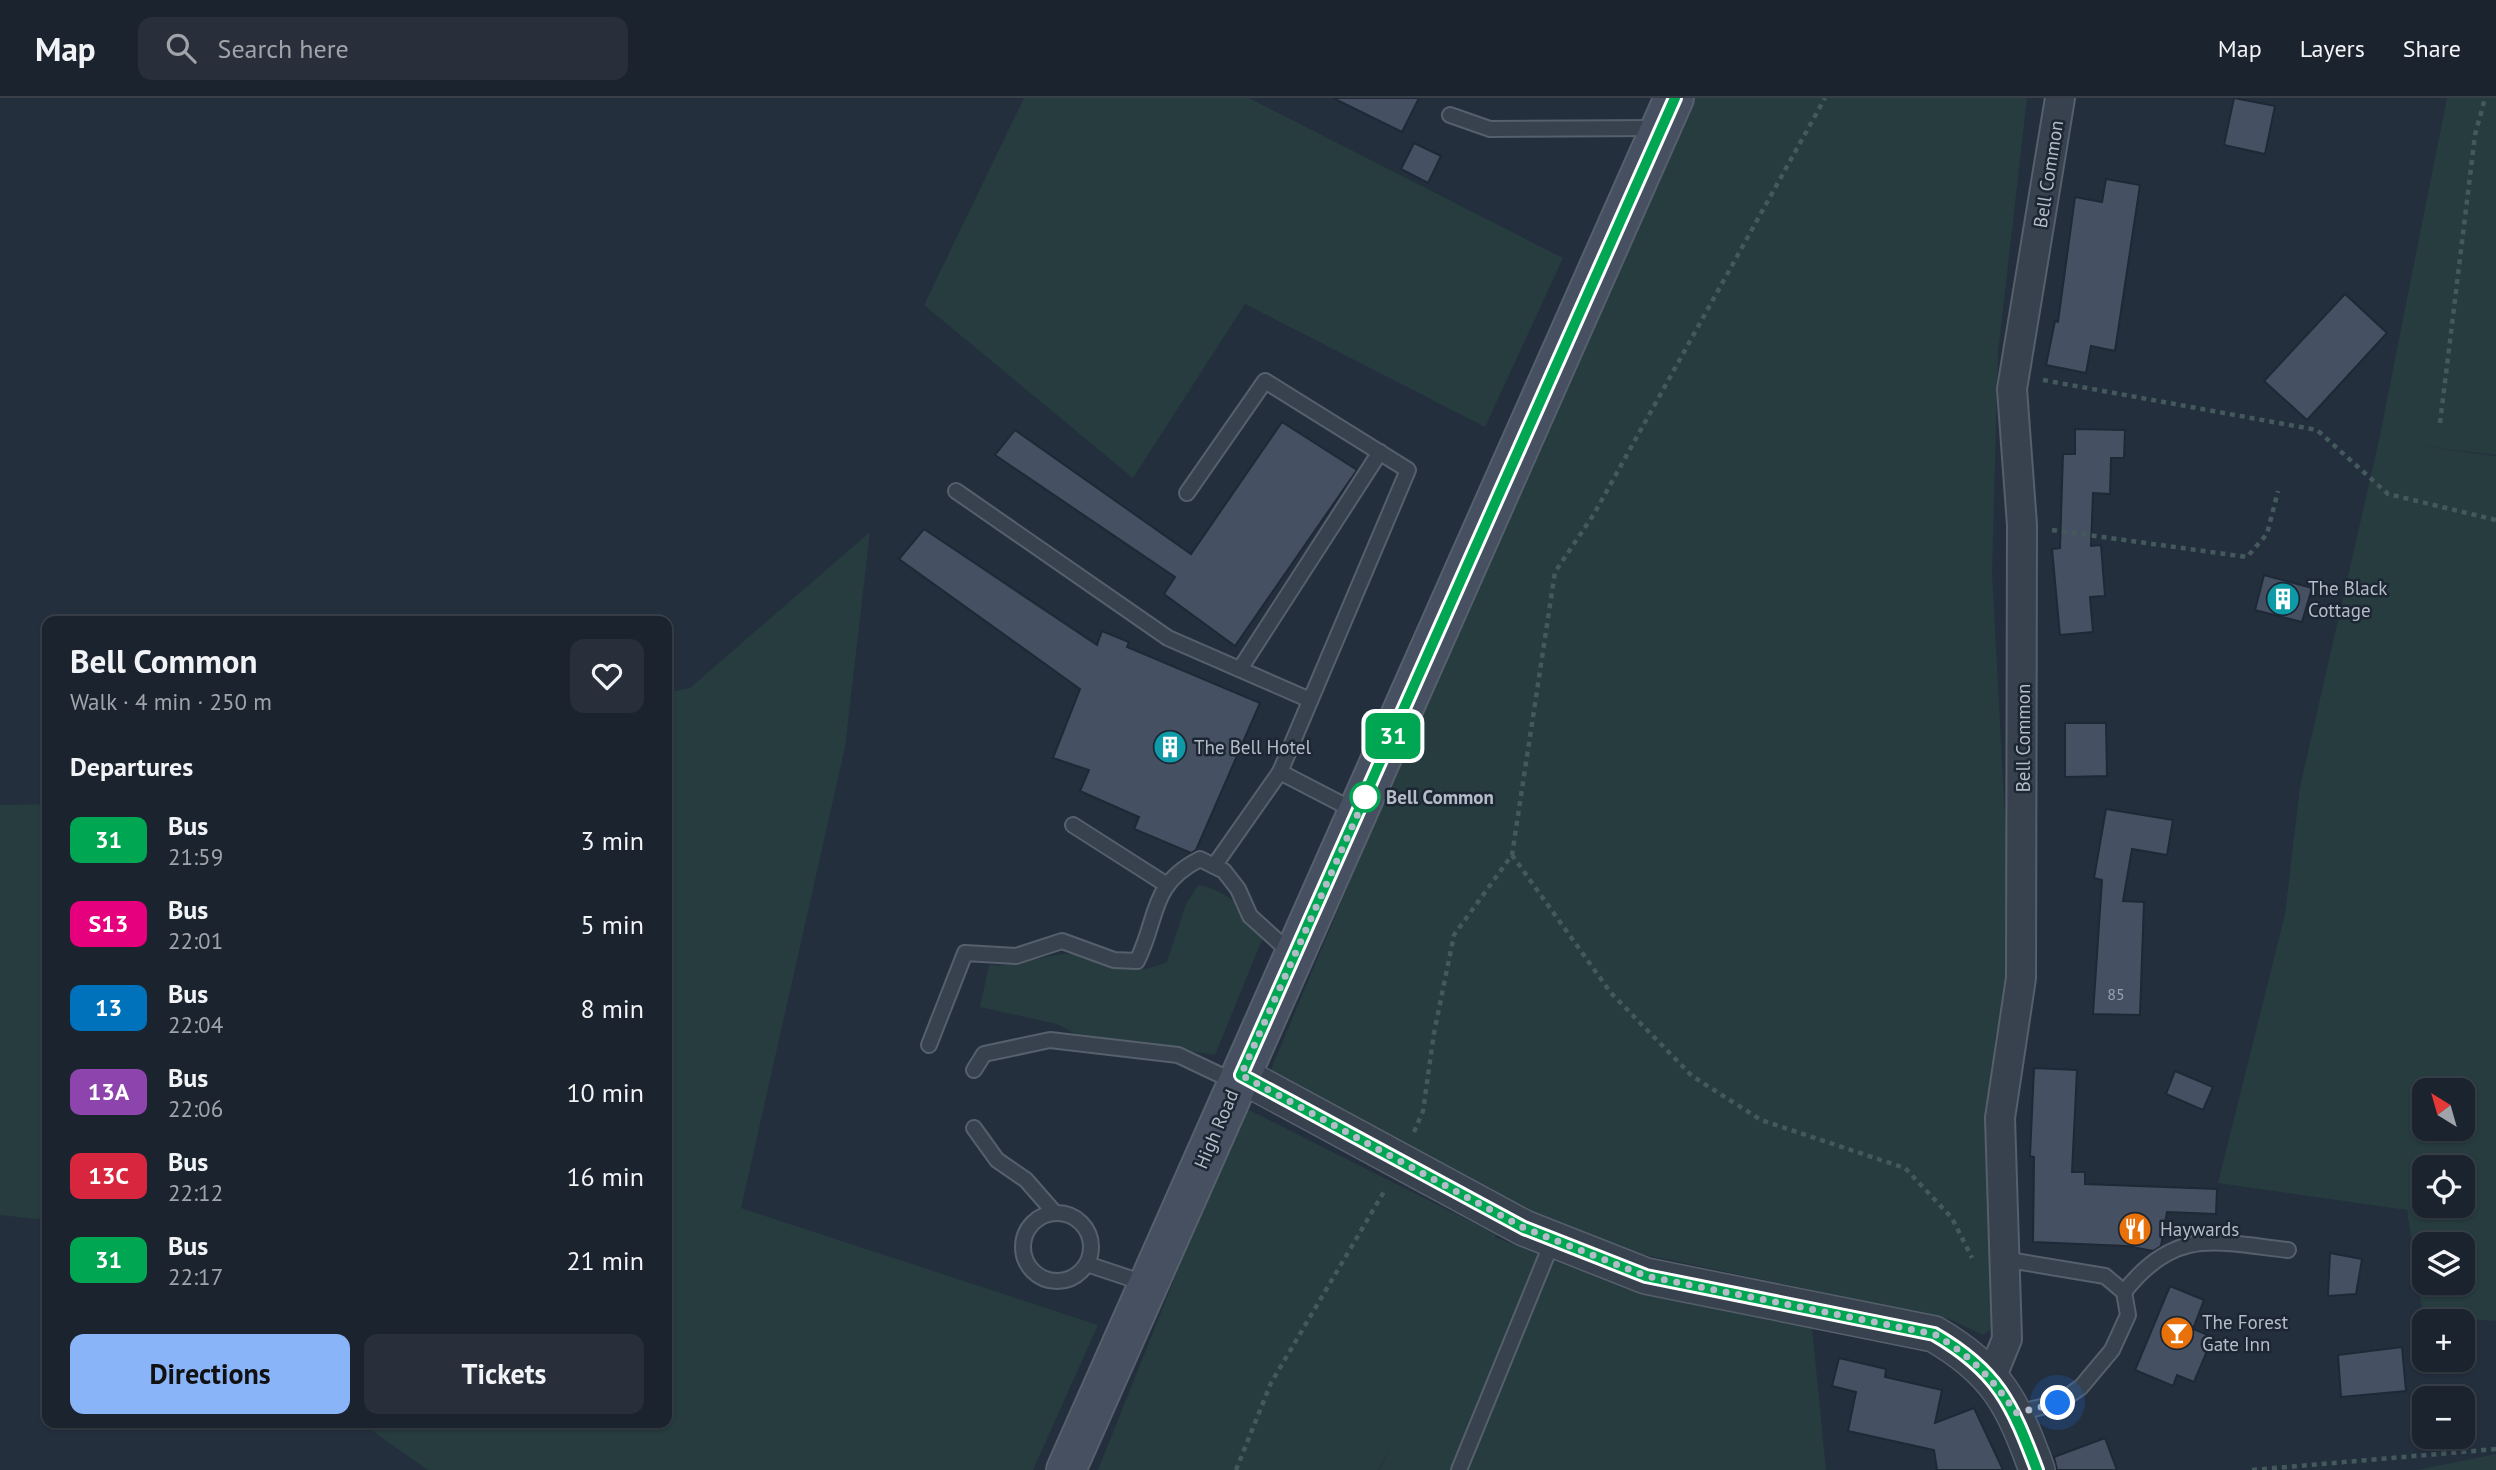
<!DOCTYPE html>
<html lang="en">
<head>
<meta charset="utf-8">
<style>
  body { margin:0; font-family:"PT Sans",sans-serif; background:#282f3a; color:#f1f3f6; height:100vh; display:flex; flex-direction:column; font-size:26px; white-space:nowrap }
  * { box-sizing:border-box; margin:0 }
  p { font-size:23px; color:#a0a4aa }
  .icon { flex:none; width:38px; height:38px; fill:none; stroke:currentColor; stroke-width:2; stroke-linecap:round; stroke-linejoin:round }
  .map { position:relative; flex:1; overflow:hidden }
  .sheet { position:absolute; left:42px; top:518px; width:630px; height:812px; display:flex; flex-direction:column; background:#1b232e; border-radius:14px; box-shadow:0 2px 5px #0004,0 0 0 2px #39404a }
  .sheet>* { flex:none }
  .badge { padding:0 14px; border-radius:10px; font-size:24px; line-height:46px }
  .needle { width:46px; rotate:323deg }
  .fabs { position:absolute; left:2412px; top:980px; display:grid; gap:14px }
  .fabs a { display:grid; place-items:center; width:63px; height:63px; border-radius:14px; background:#1b232e; box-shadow:0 2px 5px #0004,0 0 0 2px #39404a; font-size:35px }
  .you { position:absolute; width:35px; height:35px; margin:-18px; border:5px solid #fff; border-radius:50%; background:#1a73e8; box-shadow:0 0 0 10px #1a73e833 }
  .map>.badge { position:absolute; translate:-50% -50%; box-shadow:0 0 0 4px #fff }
  h2 { padding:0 28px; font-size:26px; line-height:63px }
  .round { display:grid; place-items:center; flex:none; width:74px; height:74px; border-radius:14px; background:#282f3a }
  .overview { display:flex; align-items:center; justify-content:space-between; height:119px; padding:0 28px }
  h1 { font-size:33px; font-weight:600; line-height:52px }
  .primary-button { display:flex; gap:14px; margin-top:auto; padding:14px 28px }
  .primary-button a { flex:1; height:80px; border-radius:14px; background:#8ab4f8; color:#111; font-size:28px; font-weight:600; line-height:80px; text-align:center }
  .primary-button a+a { background:#282f3a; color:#f1f3f6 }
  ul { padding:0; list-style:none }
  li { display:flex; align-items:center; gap:21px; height:84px; padding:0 28px }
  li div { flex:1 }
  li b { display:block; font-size:26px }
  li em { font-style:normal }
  li .badge { min-width:77px; font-weight:700; text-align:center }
  header { display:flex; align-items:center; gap:42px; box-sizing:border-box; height:98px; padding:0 35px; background:#1b232e; border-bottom:2px solid #39404a }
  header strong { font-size:33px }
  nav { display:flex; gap:38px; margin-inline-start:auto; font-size:24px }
  .search { width:490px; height:63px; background:#282f3a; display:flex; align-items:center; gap:18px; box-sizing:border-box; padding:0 24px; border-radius:14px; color:#a0a4aa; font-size:26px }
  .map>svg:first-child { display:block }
  .green { fill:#263c3f; fill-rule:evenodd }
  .building { fill:#455162; stroke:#1f2835; stroke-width:2 }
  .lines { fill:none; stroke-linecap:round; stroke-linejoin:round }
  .service-casing { stroke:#565f6c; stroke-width:18 }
  .minor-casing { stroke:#565f6c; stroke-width:32 }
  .tertiary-casing { stroke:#565f6c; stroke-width:38 }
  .secondary-casing { stroke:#565f6c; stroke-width:42 }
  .path { stroke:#44595c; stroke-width:4.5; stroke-dasharray:5 5; stroke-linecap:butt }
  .service { stroke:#38414e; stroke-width:14 }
  .minor { stroke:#38414e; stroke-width:28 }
  .tertiary { stroke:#38414e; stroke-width:35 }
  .secondary { stroke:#465061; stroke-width:38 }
  .line-casing { stroke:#fff; stroke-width:16 }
  .line { stroke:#00a651; stroke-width:10 }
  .walk { stroke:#b4bcc9; stroke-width:7; stroke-dasharray:0 12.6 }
  .stop-dot { fill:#fff; stroke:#00a651; stroke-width:3.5 }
  .labels { text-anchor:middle; stroke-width:5; stroke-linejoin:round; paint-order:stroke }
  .number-label { font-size:16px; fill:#98a1af }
  .street-label { font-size:19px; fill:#b4bcc9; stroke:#1d2633 }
  .poi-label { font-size:19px; fill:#b4bcc9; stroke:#1d2633; text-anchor:start }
  .stop-label { font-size:19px; font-weight:bold; fill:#b4bcc9; stroke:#1d2633; text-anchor:start }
</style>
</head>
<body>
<header>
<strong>Map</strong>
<div class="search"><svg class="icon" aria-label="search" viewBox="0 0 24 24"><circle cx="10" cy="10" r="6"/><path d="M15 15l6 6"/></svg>Search here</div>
<nav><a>Map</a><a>Layers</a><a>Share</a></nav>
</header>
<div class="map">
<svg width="2496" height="1372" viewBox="0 0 2496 1372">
  <rect width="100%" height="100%" fill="#242f3e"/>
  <!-- green -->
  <g class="green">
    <polygon points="1024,0 1249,0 1563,160 1485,329 1245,206 1133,380 924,207"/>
    <polygon points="1691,0 2027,0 1998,255 1992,475 2013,869 1995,941 1987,1101 1993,1230 1983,1237 1949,1221 1594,1146 1269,976 1437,576"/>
    <path d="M2447,0H2496V357L2405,346L2496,358V1223L2423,1218L2407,1112L2218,1085L2285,816L2300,689L2379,342ZM2462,992V1031H2424V992ZM2462,1069V1108H2424V1069ZM2462,1146V1185H2424V1146Z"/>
    <polygon points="870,434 845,649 741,1110 1098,1227 1033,1372 428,1372 361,1325 667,1325 667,595 690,590"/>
    <polygon points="47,706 47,1122 0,1117 0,707"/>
    <path d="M1198,787C1230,793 1244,812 1264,837L1215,957L1074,935L1057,926L980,909L989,867C1023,870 1043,854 1079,856C1116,857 1120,884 1167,864L1186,806Z"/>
    <polygon points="1243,1009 1496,1136 1495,1139 1567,1168 1812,1230 1826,1372 1379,1372 1391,1346 1378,1372 1098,1372"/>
    <polygon points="2496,1356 2496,1372 2417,1372"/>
  </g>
  <!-- building -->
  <g class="building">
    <polygon points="1333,0 1419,0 1402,34"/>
    <polygon points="2234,0 2275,8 2265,56 2224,47"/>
    <polygon points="1414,45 1441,58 1428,85 1401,71"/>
    <polygon points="2106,81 2140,87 2115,253 2091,248 2086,275 2046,267 2055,223 2058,224 2075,99 2102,104"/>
    <polygon points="2345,196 2387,235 2307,322 2264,283"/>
    <polygon points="1282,324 1357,372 1235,548 1164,496 1175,479 995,357 1015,332 1191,456"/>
    <polygon points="2075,331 2125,332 2124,360 2111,360 2110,396 2093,395 2091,448 2101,447 2105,498 2090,499 2093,534 2060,537 2052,451 2060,450 2063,356 2075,356"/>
    <polygon points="924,431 1097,547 1102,533 1129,544 1127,549 1260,605 1196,752 1191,755 1134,731 1139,719 1080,693 1089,672 1053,660 1080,591 899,461"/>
    <polygon points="2264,477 2312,490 2302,524 2255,512"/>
    <polygon points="2065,625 2106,625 2107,678 2065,679"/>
    <polygon points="2106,711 2173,722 2167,757 2132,751 2123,803 2144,804 2140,917 2093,916 2102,782 2094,780"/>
    <polygon points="2034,970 2077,972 2072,1074 2085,1074 2085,1086 2217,1091 2216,1116 2167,1114 2161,1148 2153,1153 2127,1148 2033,1144 2034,1059 2030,1058"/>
    <polygon points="2175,973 2213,989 2203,1012 2166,996"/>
    <polygon points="2330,1155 2362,1161 2356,1196 2328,1198"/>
    <polygon points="2170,1188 2204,1202 2193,1231 2213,1239 2194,1284 2177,1277 2173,1288 2135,1272"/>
    <polygon points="2402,1249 2406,1293 2341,1299 2338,1257"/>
    <polygon points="1839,1260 1886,1271 1885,1279 1942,1292 1935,1325 1974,1310 2003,1372 1937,1372 1934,1352 1848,1333 1856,1294 1832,1288"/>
    <polygon points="2105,1340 2117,1372 2057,1372 2054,1359"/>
  </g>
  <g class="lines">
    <defs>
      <g id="service">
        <polyline points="1450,17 1490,31 1656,30"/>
        <polyline points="956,393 1168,540 1310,602"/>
        <polyline points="1187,395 1265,283 1408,372 1280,674 1357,714"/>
        <polyline points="1240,571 1380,354"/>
        <polyline points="1073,727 1167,787"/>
        <polyline points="1214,768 1280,674"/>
        <path d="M929,947L965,855L1016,858L1062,843L1114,862L1137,863C1159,819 1149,787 1200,761L1224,773L1238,791L1250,818L1292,856"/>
        <polyline points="974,972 984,956 1050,942 1178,957 1235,984"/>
        <polyline points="974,1030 997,1062 1026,1082 1054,1114"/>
        <circle cx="1057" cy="1149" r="34"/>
        <polyline points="2003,1161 2105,1178 2124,1194 2128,1217 2112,1252 2081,1289 2058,1305 2016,1315"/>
        <polyline points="1087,1166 1147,1186"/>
        <path d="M2124,1194C2175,1129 2215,1144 2288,1152"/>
        <polyline points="1459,1372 1553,1142"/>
      </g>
      <polyline id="minor" points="1991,1280 2007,1241 2000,1020 2021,880 2022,427 2012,291 2060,0"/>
      <path id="tertiary" d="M1241,977L1524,1130L1646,1178L1934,1236C1998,1273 2013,1306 2037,1372"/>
      <polyline id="secondary" points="1066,1372 1674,0"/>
    </defs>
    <!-- service casing -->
    <use href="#service" class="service-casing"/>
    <!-- minor casing -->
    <use href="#minor" class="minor-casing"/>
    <!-- tertiary casing -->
    <use href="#tertiary" class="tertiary-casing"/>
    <!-- secondary casing -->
    <use href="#secondary" class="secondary-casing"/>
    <!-- path -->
    <g class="path">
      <polyline points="2043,282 2317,332 2388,396 2496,422"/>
      <polyline points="2440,325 2475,37 2485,0"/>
      <polyline points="2052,432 2247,459 2267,436 2278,393"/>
      <polyline points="1512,757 1611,895 1692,978 1761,1022 1905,1070 1952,1120 1972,1160"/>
      <polyline points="1414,1034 1423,1013 1434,935 1454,837 1512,757 1555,474 1594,416 1825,0"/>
      <polyline points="1236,1372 1271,1285 1385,1092"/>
      <polyline points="2252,1372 2496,1351"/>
    </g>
    <!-- service -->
    <use href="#service" class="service"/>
    <!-- minor -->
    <use href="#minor" class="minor"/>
    <!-- tertiary -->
    <use href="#tertiary" class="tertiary"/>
    <!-- secondary -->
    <use href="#secondary" class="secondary"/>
  </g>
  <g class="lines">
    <defs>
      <path id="line" d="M1675,0L1241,977L1524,1130L1646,1178L1934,1236C1998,1273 2012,1306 2037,1372"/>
    </defs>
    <!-- line casing -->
    <use href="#line" class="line-casing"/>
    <!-- line -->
    <use href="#line" class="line"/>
    <!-- walk -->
    <path class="walk" d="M1365,699L1369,691L1241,977L1524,1130L1646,1178L1934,1236C1970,1257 1992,1280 2016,1315L2058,1305"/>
  </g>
  <!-- icons -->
  <defs>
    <symbol id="building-disc" viewBox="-11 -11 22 22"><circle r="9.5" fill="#0f9aa8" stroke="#1d2633"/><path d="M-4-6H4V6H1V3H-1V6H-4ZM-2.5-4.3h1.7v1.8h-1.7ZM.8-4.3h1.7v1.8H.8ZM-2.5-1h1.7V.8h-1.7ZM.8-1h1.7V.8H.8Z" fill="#fff"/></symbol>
    <symbol id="restaurant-disc" viewBox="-11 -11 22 22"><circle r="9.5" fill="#e8710a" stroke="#1d2633"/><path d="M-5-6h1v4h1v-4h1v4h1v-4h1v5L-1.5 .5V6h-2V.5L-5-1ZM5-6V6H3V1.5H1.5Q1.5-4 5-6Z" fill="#fff"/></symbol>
    <symbol id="bar-disc" viewBox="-11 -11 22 22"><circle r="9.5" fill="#e8710a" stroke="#1d2633"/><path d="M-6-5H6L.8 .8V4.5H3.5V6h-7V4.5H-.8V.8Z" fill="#fff"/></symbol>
  </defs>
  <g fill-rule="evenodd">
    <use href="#building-disc" x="2264" y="482" width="38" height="38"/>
    <use href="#building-disc" x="1151" y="630" width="38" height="38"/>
    <use href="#restaurant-disc" x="2116" y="1112" width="38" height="38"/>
    <use href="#bar-disc" x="2158" y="1216" width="38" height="38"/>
  </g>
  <!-- markers -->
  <circle class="stop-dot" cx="1365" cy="699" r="14"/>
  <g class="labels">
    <!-- number labels -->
    <g class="number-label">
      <text x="2116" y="902">85</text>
    </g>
    <!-- street labels -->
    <g class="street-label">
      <text transform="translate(2048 76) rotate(-81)" y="7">Bell Common</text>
      <text transform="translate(2023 640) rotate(-90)" y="7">Bell Common</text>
      <text transform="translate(1216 1031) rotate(-67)" y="7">High Road</text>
    </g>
    <!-- poi labels -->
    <g class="poi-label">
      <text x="2308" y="497">The Black<tspan x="2308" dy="22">Cottage</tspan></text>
      <text x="1194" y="656">The Bell Hotel</text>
      <text x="2160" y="1138">Haywards</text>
      <text x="2202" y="1231">The Forest<tspan x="2202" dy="22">Gate Inn</tspan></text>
    </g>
    <!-- stop labels -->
    <g class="stop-label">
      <text x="1386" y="706">Bell Common</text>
    </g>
  </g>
</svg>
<div class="fabs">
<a><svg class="needle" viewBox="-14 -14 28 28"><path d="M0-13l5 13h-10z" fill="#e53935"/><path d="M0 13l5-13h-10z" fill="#a0a4aa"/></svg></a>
<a><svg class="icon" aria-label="locate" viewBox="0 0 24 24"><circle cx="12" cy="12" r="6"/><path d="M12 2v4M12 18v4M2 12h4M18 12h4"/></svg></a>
<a><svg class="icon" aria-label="layers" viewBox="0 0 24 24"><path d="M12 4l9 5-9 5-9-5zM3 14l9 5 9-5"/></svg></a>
<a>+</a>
<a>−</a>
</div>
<div class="you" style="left:2058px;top:1305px"></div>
<b class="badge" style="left:1393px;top:638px;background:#00a651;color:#fff">31</b>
<section class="sheet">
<div class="overview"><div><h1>Bell Common</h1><p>Walk · 4 min · 250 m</p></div><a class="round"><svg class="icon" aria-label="heart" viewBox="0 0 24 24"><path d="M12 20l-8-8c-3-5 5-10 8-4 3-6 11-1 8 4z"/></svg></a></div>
<h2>Departures</h2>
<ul>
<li><span class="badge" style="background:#00a651;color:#fff">31</span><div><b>Bus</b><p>21:59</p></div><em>3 min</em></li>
<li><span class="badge" style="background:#e6007e;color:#fff">S13</span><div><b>Bus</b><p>22:01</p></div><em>5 min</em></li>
<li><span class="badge" style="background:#0072bc;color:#fff">13</span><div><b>Bus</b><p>22:04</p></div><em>8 min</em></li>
<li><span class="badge" style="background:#8e44ad;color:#fff">13A</span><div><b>Bus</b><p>22:06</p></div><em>10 min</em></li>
<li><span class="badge" style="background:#d7263d;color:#fff">13C</span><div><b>Bus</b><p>22:12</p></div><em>16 min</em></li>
<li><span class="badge" style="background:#00a651;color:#fff">31</span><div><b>Bus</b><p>22:17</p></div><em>21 min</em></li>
</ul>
<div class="primary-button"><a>Directions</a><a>Tickets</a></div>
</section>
</div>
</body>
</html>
